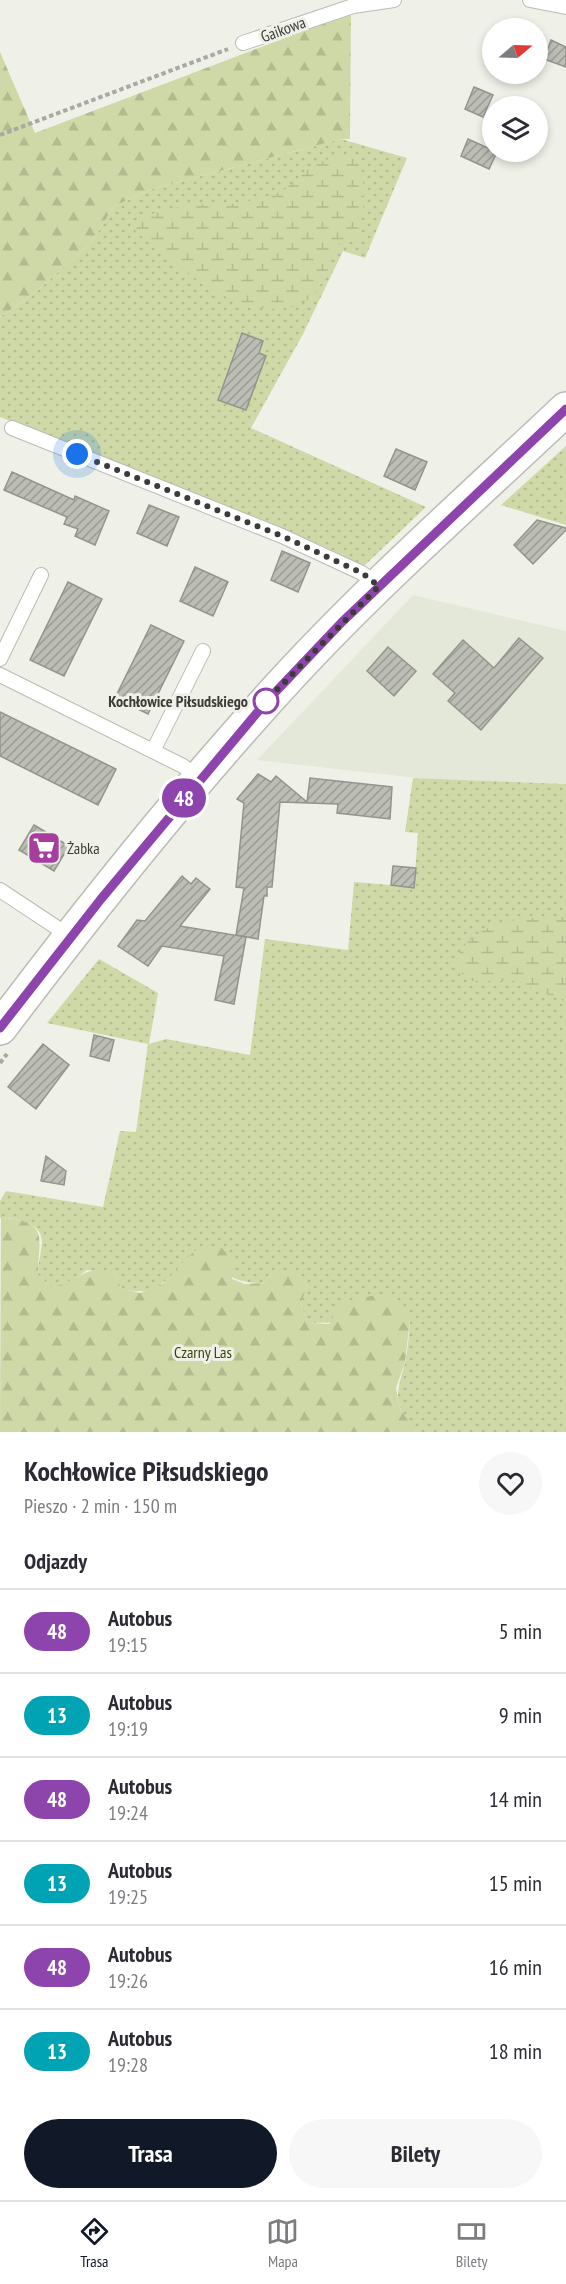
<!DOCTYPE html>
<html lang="pl">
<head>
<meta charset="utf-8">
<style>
  body { margin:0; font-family:"PT Sans Narrow",sans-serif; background:#f7f7f7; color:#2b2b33; height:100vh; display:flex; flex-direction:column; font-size:22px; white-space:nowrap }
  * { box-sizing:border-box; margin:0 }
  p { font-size:20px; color:#7c7c81 }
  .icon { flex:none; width:33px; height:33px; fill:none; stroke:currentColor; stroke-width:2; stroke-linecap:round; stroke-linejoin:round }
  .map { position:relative; height:1432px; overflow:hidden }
  .details { display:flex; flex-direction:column; background:#fff; flex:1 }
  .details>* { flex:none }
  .badge { padding:0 12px; border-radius:20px; font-size:21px; line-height:39px }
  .needle { width:39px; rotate:71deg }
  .buttons { position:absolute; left:482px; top:18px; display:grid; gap:12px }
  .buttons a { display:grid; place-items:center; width:66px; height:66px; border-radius:50%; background:#fff; box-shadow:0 3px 9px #0003; font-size:30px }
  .you { position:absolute; width:30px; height:30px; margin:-15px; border:4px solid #fff; border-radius:50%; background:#1a73e8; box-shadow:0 0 0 9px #1a73e833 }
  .map>.badge { position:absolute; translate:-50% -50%; box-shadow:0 0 0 3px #fff }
  h2 { padding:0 24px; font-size:22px; line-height:54px }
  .round { display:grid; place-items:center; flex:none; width:63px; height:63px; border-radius:32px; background:#f7f7f7 }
  .summary { display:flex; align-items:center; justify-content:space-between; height:102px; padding:0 24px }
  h1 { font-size:28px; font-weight:800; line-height:45px }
  .cta { display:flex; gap:12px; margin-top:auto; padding:12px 24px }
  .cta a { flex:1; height:69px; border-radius:36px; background:#111827; color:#fff; font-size:24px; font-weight:800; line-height:69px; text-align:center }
  .cta a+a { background:#f7f7f7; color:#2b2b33 }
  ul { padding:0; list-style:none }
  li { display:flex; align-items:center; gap:18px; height:84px; padding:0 24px; border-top:2px solid #e1e1e2 }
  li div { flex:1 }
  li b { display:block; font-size:22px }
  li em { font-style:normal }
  li .badge { min-width:66px; font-weight:700; text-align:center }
  .menu { display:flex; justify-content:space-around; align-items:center; height:84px; border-top:2px solid #e1e1e2; background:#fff; font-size:16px; color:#7c7c81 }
  .menu a { display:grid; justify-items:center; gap:3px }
  .menu .current { color:#111827 }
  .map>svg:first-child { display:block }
  .built { fill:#e4e8d8 }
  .grass { fill:url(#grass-dots) }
  .forest { fill:url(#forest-firs) }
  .wetland { fill:url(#wetland-marsh) }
  .building { fill:url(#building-hatch); stroke:#93958d; stroke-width:1.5 }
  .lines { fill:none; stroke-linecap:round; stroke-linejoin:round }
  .service-casing { stroke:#babcb4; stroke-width:16 }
  .tertiary-casing { stroke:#babcb4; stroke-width:36 }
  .path { stroke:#a7a9a2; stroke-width:4; stroke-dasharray:4.5 3; stroke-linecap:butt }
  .service { stroke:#fff; stroke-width:14 }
  .tertiary { stroke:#fff; stroke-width:33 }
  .line-casing { stroke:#fff; stroke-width:14 }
  .line { stroke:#8e44ad; stroke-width:9 }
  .walk { stroke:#3b3b38; stroke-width:6; stroke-dasharray:0 10.8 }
  .stop-dot { fill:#fff; stroke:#8e44ad; stroke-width:3 }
  .labels { text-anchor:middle; stroke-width:6; stroke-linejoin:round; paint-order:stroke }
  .street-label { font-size:16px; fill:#3b3b38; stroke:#eff1e8 }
  .stop-label { font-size:16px; font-weight:bold; fill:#3b3b38; stroke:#eff1e8; text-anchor:end }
  .poi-label { font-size:16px; fill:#3b3b38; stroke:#eff1e8; text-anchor:start }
  .park-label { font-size:16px; fill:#394108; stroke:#eff1e8 }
</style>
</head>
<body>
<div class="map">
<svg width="566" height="1432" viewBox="0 0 566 1432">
  <defs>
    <pattern id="grass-dots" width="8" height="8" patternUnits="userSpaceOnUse" patternTransform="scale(1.5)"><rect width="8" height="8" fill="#ced9a7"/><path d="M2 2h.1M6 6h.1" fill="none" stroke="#b2bb90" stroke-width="1.8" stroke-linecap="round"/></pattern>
    <pattern id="forest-firs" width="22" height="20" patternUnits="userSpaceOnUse" patternTransform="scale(1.5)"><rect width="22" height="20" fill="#ced9a7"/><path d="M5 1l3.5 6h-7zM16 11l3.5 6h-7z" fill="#b2bb90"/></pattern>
    <pattern id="wetland-marsh" width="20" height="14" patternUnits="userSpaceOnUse" patternTransform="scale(1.5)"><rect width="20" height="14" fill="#ced9a7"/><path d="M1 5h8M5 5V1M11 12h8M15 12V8" fill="none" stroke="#b2bb90"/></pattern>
    <pattern id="building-hatch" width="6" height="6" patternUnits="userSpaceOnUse" patternTransform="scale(1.5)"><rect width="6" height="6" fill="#bcbeb6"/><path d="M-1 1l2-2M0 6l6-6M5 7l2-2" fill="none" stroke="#9a9c95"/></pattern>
  </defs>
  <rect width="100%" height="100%" fill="#eff1e8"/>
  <!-- built -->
  <polygon class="built" points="413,595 566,631 566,784 416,778 257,760"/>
  <!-- grass -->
  <g class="grass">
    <polygon points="341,139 407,158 365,258 343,251 303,334 251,428 426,507 364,566 323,546 0,417 0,317 32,295 91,243 114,206 152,189"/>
    <polygon points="566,446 566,525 501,505"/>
    <path d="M413,778L566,784V1432H416C392,1404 396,1395 405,1363C408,1349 409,1334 410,1320L309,1323L301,1306L307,1284L273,1273L263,1283C232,1284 218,1269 194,1251C171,1275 159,1299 122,1289L114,1273L87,1270L67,1284L51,1287L38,1275C38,1264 41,1253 42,1242C42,1222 15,1217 0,1218V1201L6,1191L103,1207L120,1131L136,1132L148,1044L47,1023L99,959L158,993L149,1044L166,1039L250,1055L265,939L348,950L354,882L414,887L418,833L405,832Z"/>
  </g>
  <!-- forest -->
  <g class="forest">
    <polygon points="351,13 350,139 341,139 152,189 114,206 91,243 32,295 0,317 0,52 35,133"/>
    <path d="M1,1218C51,1220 38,1239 38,1275L51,1287C81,1281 82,1264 114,1273L122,1289L140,1293L164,1283L194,1251L208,1247L222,1248L234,1262L232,1279L245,1284L263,1283L273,1273L294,1271L307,1284L301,1306L309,1323L329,1324L341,1302L376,1295L398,1301L410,1320L405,1362L396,1388L400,1409L416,1432H0Z"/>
  </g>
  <!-- wetland -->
  <g class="wetland">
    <path d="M336,156L352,157C371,180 363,213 358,239L337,244L325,278L311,298L294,307L272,309L242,306L200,282L135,231L143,216L187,205L232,204L260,199L283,191L313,165Z"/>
    <path d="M566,917V1002L515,981H471L461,973L456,959C476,918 525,917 566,917Z"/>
  </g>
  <!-- building -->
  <g class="building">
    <polygon points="551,40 566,47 566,67 544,59"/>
    <polygon points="474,87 493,95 483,117 465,109"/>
    <polygon points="468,139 497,152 489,169 461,156"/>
    <polygon points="242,333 263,341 259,353 266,356 246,410 218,400"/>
    <polygon points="396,449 427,462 415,490 384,476"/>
    <polygon points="12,472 74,500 75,496 109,511 95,545 75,536 78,529 64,524 67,517 4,490"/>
    <polygon points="149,505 179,517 167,546 137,533"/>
    <polygon points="537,520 566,528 566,530 533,564 514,545"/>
    <polygon points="282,551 310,563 298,592 271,580"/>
    <polygon points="195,567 228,582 213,616 180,601"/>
    <polygon points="68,582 102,599 64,676 30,660"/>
    <polygon points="151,625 184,641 148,714 115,698"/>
    <polygon points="519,638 543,658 481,730 448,701 455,693 433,674 463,640 494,668"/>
    <polygon points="388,647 416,671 394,696 367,671"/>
    <polygon points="0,712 116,769 98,805 0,756"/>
    <polygon points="258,774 271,782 276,776 307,802 310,778 392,787 390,819 337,813 338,804 280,802 272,887 267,887 267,896 264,896 258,939 236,935 244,888 236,887 244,803 237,799"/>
    <polygon points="34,825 69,846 54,871 19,850"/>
    <polygon points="393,866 416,868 414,888 391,885"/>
    <polygon points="182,876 191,884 196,878 210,889 180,926 246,937 234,1004 215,1000 224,956 162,946 148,966 118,946 137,920 145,921"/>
    <polygon points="94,1035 114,1040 109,1061 90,1056"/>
    <polygon points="43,1044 69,1065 36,1109 8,1087"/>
    <polygon points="46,1156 66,1171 64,1185 41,1181"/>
  </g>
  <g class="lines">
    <defs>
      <g id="service">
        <polyline points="530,0 566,7"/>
        <polyline points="243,43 353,6 394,0"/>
        <polyline points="12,428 282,536 362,573 379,586"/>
        <polyline points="0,659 41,575"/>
        <polyline points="0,675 183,766 200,779"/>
        <polyline points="153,751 203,651"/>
        <polyline points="0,890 71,937"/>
      </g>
      <path id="tertiary" d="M0,1028C93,905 190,783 295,670C380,579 475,495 566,409"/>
    </defs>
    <!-- service casing -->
    <use href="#service" class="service-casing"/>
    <!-- tertiary casing -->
    <use href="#tertiary" class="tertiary-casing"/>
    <!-- path -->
    <g class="path">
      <polyline points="0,135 228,49"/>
      <polyline points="0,1063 7,1054"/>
    </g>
    <!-- service -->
    <use href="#service" class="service"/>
    <!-- tertiary -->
    <use href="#tertiary" class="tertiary"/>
  </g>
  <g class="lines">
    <defs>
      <polyline id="line" points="0,1028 101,899 266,702 342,622 566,409"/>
    </defs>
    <!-- line casing -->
    <use href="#line" class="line-casing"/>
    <!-- line -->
    <use href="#line" class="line"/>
    <!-- walk -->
    <polyline class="walk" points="77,454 282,536 362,573 379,586 266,701"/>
  </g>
  <!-- icons -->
  <defs>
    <symbol id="supermarket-square" viewBox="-11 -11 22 22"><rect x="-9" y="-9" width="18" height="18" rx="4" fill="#a73d9e" stroke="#eff1e8"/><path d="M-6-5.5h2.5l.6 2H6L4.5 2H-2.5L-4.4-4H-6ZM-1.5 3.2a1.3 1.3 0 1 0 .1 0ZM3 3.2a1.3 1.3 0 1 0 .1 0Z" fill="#fff"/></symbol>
  </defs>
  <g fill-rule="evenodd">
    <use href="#supermarket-square" x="25" y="829" width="38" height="38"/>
  </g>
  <!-- markers -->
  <circle class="stop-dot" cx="266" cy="701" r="12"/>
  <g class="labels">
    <!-- street labels -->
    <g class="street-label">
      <text transform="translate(283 29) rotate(-20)" y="6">Gaikowa</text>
    </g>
    <!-- stop labels -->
    <g class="stop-label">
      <text x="248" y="707">Kochłowice Piłsudskiego</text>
    </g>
    <!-- poi labels -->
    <g class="poi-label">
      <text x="67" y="854">Żabka</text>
    </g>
    <!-- park labels -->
    <g class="park-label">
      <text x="203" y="1358">Czarny Las</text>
    </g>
  </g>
</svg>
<div class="buttons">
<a><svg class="needle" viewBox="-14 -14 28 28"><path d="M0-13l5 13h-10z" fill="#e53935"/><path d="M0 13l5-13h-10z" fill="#7c7c81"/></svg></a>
<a><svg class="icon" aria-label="layers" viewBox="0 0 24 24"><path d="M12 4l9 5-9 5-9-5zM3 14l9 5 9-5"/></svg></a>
</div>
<div class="you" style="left:77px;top:454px"></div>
<b class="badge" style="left:184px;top:798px;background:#8e44ad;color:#fff">48</b>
</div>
<section class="details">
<div class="summary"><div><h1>Kochłowice Piłsudskiego</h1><p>Pieszo · 2 min · 150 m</p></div><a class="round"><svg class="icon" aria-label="heart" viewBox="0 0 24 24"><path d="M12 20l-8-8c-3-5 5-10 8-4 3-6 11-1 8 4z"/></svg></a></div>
<h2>Odjazdy</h2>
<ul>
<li><span class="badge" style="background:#8e44ad;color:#fff">48</span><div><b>Autobus</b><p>19:15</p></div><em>5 min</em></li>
<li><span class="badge" style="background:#00a3b4;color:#fff">13</span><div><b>Autobus</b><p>19:19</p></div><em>9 min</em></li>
<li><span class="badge" style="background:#8e44ad;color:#fff">48</span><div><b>Autobus</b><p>19:24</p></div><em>14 min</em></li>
<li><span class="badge" style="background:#00a3b4;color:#fff">13</span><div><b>Autobus</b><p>19:25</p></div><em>15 min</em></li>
<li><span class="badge" style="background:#8e44ad;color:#fff">48</span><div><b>Autobus</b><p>19:26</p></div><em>16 min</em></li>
<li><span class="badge" style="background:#00a3b4;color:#fff">13</span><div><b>Autobus</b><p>19:28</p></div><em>18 min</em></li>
</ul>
<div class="cta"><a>Trasa</a><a>Bilety</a></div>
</section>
<nav class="menu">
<a class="current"><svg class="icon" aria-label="directions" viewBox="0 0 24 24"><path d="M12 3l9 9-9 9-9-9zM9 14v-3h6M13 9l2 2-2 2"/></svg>Trasa</a>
<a><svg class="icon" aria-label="map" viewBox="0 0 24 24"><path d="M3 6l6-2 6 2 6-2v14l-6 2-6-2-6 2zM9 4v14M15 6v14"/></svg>Mapa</a>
<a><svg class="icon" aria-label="tickets" viewBox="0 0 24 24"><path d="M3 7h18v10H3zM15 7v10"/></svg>Bilety</a>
</nav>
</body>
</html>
